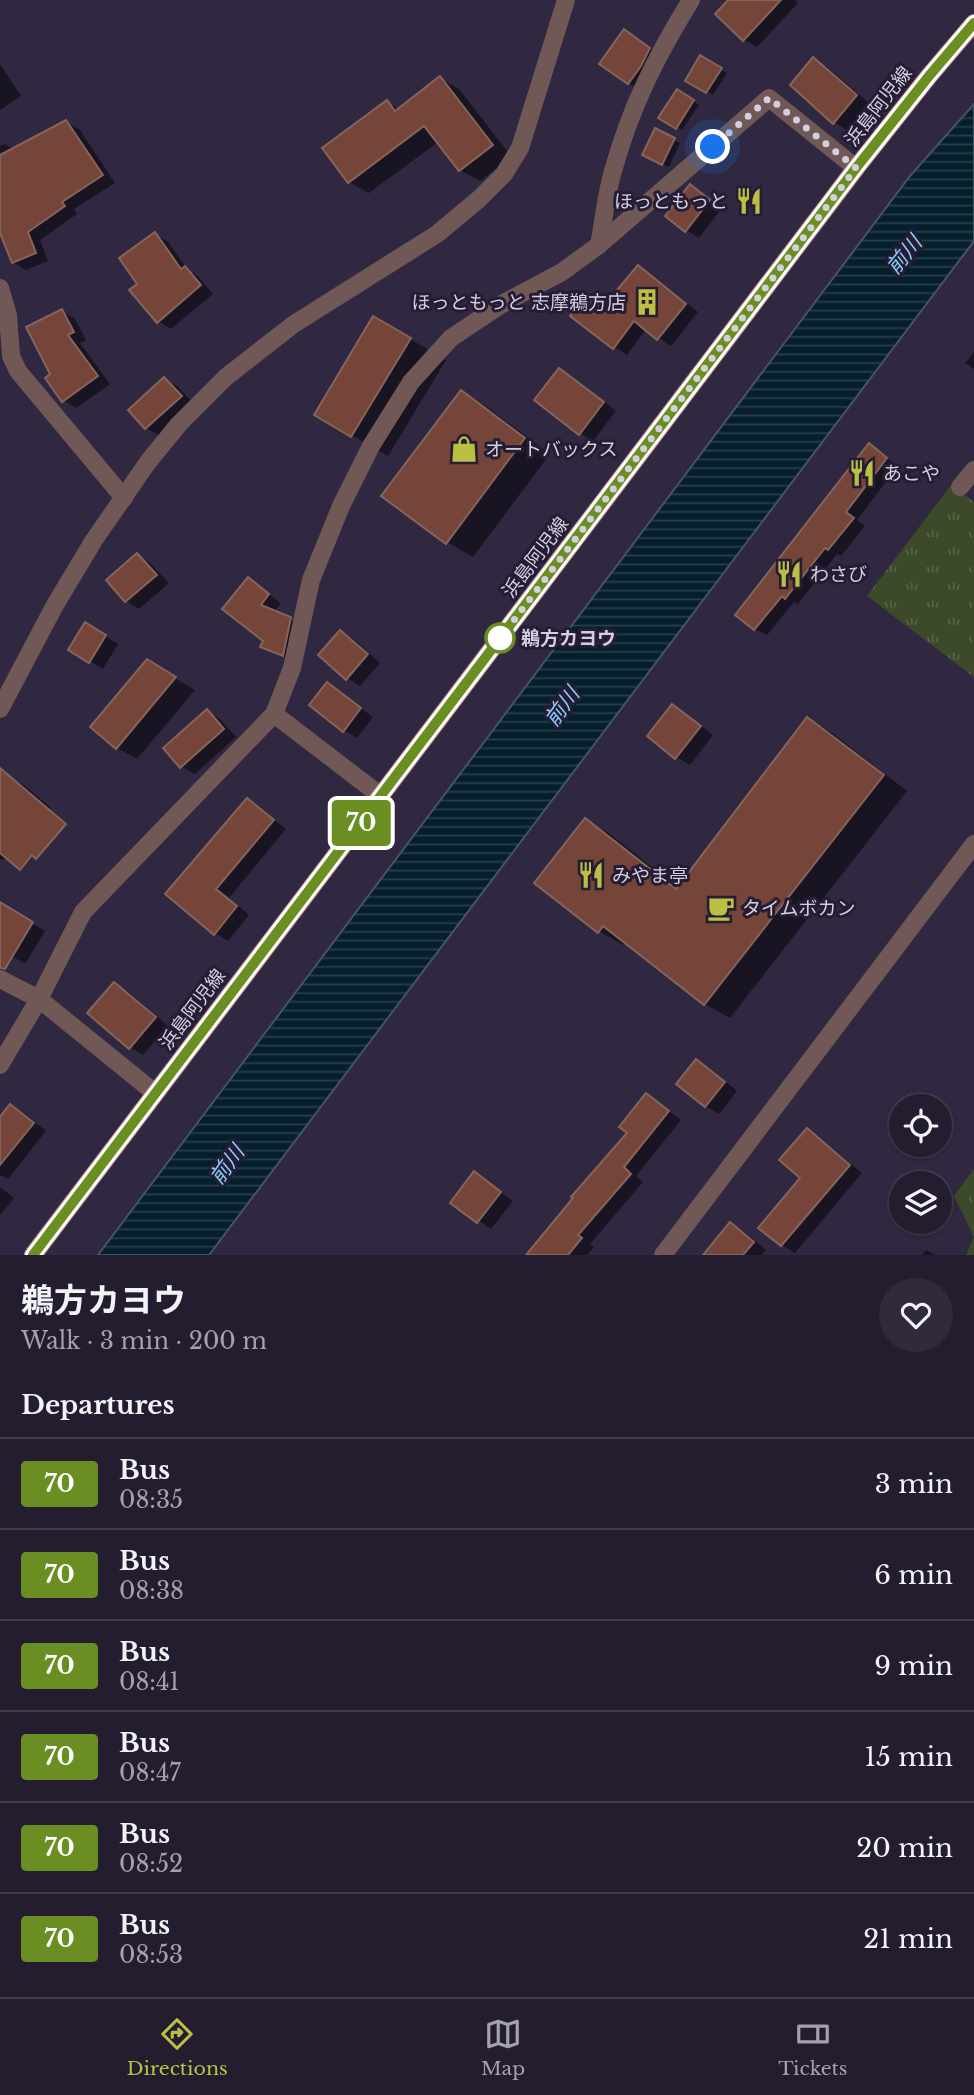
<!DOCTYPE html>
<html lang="en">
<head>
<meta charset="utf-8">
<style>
  body { margin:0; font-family:"Libre Baskerville","Noto Sans JP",serif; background:#302a3c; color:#f1f3f6; height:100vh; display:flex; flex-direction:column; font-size:26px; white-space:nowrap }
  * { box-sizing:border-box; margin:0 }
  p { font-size:23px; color:#a3a2ab }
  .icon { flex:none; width:38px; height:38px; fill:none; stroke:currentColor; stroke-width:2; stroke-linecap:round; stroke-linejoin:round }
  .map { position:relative; height:1255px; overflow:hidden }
  .side { display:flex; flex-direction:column; background:#241d30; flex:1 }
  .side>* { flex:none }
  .badge { padding:0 14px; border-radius:5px; font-size:24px; line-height:46px }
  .tools { position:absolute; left:889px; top:1094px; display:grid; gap:14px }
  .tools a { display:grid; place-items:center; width:63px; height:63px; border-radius:50%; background:#241d30; box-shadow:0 2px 5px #0004,0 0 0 2px #413b4c; font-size:35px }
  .you { position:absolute; width:35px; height:35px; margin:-18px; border:5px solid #fff; border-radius:50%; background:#1a73e8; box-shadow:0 0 0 10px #1a73e833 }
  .map>.badge { position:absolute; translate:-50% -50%; box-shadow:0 0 0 4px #fff }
  h2 { padding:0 21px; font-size:26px; line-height:63px }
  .round { display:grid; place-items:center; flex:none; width:74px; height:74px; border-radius:37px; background:#302a3c }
  .summary { display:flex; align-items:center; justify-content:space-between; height:119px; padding:0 21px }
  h1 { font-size:33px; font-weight:700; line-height:52px }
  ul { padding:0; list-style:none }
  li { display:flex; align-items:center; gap:21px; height:91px; padding:0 21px; border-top:2px solid #413b4c }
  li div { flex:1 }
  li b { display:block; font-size:26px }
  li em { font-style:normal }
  li .badge { min-width:77px; font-weight:700; text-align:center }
  .dock { display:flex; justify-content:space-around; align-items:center; height:98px; border-top:2px solid #413b4c; background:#241d30; font-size:19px; color:#a3a2ab }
  .dock a { display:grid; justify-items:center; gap:4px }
  .dock .on { color:#bbc044 }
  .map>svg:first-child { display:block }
  .grass { fill:url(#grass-tufts) }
  .water { fill:url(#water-rules); stroke:#435462; stroke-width:2 }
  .shadow { fill:#0007 }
  .building { fill:#754539; stroke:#85645b; stroke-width:2 }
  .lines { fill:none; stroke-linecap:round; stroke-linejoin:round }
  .minor { stroke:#6f5856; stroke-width:18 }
  .tertiary { stroke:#6f5856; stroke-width:18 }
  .primary { stroke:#b1837e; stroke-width:18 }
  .line-casing { stroke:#fff; stroke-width:16 }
  .line { stroke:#6b8e23; stroke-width:10 }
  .walk { stroke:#d4cfdf; stroke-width:7; stroke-dasharray:0 12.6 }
  .stop-dot { fill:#fff; stroke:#6b8e23; stroke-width:3.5 }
  .labels { text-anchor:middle; stroke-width:6; stroke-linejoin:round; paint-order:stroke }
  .street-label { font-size:19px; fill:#d4cfdf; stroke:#261d35 }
  .poi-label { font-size:19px; fill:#d4cfdf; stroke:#261d35; text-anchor:start }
  .stop-label { font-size:19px; font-weight:bold; fill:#d4cfdf; stroke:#261d35; text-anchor:start }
  .water-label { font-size:21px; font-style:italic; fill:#83d0fd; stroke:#261d35 }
</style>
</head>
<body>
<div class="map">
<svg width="974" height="1255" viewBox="0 0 974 1255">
  <defs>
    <pattern id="grass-tufts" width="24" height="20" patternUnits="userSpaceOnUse" patternTransform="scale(1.75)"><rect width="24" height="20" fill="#3d4a2a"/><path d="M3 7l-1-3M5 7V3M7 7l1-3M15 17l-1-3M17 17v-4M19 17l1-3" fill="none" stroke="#586348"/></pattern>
    <pattern id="water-rules" width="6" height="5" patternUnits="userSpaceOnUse" patternTransform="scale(1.75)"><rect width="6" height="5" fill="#051f2d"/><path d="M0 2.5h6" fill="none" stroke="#293e4b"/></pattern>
  </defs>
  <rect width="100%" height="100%" fill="#302740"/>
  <!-- grass -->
  <g class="grass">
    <polygon points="951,485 974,502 974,677 867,596"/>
    <polygon points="974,1169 974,1255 966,1255 974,1237 954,1196"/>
  </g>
  <!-- water -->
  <polygon class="water" points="974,104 974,241 209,1255 98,1255 910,176"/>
  <!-- shadow -->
  <g class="shadow">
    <polygon points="730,0 795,0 798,3 757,47 744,40"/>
    <polygon points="637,39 662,57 642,90 629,83"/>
    <polygon points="701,57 727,73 713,95 687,80"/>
    <polygon points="814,60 827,67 869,103 847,130 834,122"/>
    <polygon points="0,64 21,96 0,110"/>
    <polygon points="440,78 459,89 512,157 480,181 460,170 438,142 369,193 349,182 387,102 399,109"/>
    <polygon points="678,91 699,105 682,130 661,117"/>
    <polygon points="66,122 80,130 115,183 74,209 77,214 40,240 48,261 26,270 13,262 0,228 0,146 4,144 14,149"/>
    <polygon points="656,131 680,143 669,167 650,158"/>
    <polygon points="690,187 722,208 699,238 686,230"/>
    <polygon points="155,234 168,242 188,270 198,276 213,294 171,329 158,321 139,284"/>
    <polygon points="638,267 651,275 698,312 671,346 646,329 627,355 614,347 586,298 604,309"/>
    <polygon points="62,311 75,319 86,340 80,343 110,384 76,408 63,400 53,374"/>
    <polygon points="374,318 446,360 388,456 316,414"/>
    <polygon points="974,352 974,369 965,363"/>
    <polygon points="559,370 572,378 616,411 593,441 580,433"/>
    <polygon points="165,379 178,387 194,404 159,435 146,428"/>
    <polygon points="461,392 487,407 550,454 473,557 447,542"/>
    <polygon points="869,446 898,466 857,520 865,526 841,556 837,554 798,604 794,602 767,635 755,629 738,614"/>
    <polygon points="137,555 150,563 169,583 139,609 126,601 108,580"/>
    <polygon points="248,579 281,603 274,612 304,626 296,662 262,647 265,641"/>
    <polygon points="86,624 118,644 103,669 70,649"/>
    <polygon points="340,632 354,639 380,663 360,686 347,678"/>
    <polygon points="148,662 195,690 137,759 117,748 93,727"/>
    <polygon points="327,684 373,717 357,738 344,730 312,705"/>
    <polygon points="673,706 686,714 713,735 690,765 676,757 649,736"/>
    <polygon points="207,711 220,719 236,737 195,774 182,767"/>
    <polygon points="807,719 832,733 907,791 730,1018 705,1004 626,942 623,945 599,931 585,820 610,834 679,888"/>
    <polygon points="4,774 24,785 51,808 3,860 0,859 0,779"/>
    <polygon points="247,800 260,808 286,829 229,898 249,915 228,941 215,933 167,894"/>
    <polygon points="0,904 45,931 25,964 0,949"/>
    <polygon points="114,984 127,991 168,1026 143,1055 130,1047"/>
    <polygon points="696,1061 709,1068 737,1091 719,1114 706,1106"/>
    <polygon points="647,1095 681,1120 636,1176 643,1182 590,1244 594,1247 587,1255 528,1255 629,1133"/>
    <polygon points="11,1106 24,1113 46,1131 8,1179 0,1175 0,1120"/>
    <polygon points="807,1131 820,1138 862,1173 795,1253 782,1245 761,1228 802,1177"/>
    <polygon points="475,1174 513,1201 491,1229 453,1202"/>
    <polygon points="0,1187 14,1198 0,1215"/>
    <polygon points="731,1224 744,1232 766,1250 762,1255 719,1255"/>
    <polygon points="926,1250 935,1255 922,1255"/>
  </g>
  <!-- building -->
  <g class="building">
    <polygon points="728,0 781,0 743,41 715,14"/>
    <polygon points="624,29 650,48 641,66 628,84 599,64"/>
    <polygon points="700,55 722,68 706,93 685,81"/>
    <polygon points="813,57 857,95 833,124 790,85"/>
    <polygon points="440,76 493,145 459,171 424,126 348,183 322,148 387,100 395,111"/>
    <polygon points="677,89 694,100 676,129 658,118"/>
    <polygon points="66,120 103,175 62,202 65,206 28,232 36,253 12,263 0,233 0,155"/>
    <polygon points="655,128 675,138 662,165 642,155"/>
    <polygon points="690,184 710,200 685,232 665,216"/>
    <polygon points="155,232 181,269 185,266 201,285 157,323 129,290 137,284 119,258"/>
    <polygon points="638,265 686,304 657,340 634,321 613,349 570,316 586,296 602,308"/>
    <polygon points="62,309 74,332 68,335 98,376 62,402 45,378 50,374 26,327"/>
    <polygon points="373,316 411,338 351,437 314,415"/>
    <polygon points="559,368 604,402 579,435 534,400"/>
    <polygon points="164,377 182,396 145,429 128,410"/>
    <polygon points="461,390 525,438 446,544 381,496"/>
    <polygon points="869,443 887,458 846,512 854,518 828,550 825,548 785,599 782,596 754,630 735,615"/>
    <polygon points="137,553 157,575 125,602 106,580"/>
    <polygon points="248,577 269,594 261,605 291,617 283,656 260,647 263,641 222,609"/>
    <polygon points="85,622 106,635 89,663 68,650"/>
    <polygon points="340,630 368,654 346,680 318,655"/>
    <polygon points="147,659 176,677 116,749 90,727"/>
    <polygon points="327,682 361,708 343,732 309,705"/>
    <polygon points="672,704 701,726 675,759 647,736"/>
    <polygon points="207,709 224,729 180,768 163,748"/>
    <polygon points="807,717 884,775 704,1005 603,926 598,933 534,883 585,818 676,889"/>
    <polygon points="0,768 66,824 36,859 32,855 20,870 0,853"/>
    <polygon points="247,798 274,820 216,889 237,906 214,935 165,894"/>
    <polygon points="0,902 33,922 5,969 0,968"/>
    <polygon points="114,982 156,1017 129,1049 87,1013"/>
    <polygon points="696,1059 725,1082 705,1107 676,1084"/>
    <polygon points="646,1093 669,1111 624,1167 631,1174 578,1235 582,1238 568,1255 526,1255 573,1198 571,1197 627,1133 619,1127"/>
    <polygon points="10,1104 34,1123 0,1165 0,1117"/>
    <polygon points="807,1128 850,1165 781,1246 758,1228 800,1178 779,1160"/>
    <polygon points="474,1171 501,1192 477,1223 450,1203"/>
    <polygon points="730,1222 754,1242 743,1255 703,1255"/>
  </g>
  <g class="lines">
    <!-- minor -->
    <g class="minor">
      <path d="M599,245C604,220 606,194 613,171C631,106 656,57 691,0"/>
      <polyline points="0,288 8,315 11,356 18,371 124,498"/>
      <polyline points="960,487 974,470"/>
      <polyline points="274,714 381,796"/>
      <polyline points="0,979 39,999 155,1093"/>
      <polyline points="0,1065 39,999 83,912 274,714 292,668 311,580 341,506 371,446 411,382 451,338 502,304 562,272 599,245 769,98 856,168"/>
    </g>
    <!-- tertiary -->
    <g class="tertiary">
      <polyline points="0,709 55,605 94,540 148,462 179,424 226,377 294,324 437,234 479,199 504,174 520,148 566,0"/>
      <polyline points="663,1255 974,844"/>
    </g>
    <!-- primary -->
    <polyline class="primary" points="33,1255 856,168 929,76 974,23"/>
  </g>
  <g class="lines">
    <defs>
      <polyline id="line" points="33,1255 856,168 929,76 974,23"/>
    </defs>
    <!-- line casing -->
    <use href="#line" class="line-casing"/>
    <!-- line -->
    <use href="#line" class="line"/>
    <!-- walk -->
    <polyline class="walk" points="500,638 496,644 856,168 769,98 713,147"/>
  </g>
  <!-- icons -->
  <defs>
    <symbol id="restaurant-bare" viewBox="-9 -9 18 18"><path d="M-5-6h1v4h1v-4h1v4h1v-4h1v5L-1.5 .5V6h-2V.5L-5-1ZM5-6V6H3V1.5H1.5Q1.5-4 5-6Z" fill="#bbc044" stroke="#261d35" stroke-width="2.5" paint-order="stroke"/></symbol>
    <symbol id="building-bare" viewBox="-9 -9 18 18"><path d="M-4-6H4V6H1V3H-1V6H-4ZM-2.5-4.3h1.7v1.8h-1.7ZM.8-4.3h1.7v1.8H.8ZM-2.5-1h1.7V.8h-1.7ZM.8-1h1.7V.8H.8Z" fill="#bbc044" stroke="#261d35" stroke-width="2.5" paint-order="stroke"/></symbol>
    <symbol id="shop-bare" viewBox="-9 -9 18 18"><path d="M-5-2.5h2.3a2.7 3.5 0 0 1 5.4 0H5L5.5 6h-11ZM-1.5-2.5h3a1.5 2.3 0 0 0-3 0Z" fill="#bbc044" stroke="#261d35" stroke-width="2.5" paint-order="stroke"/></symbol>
    <symbol id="cafe-bare" viewBox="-9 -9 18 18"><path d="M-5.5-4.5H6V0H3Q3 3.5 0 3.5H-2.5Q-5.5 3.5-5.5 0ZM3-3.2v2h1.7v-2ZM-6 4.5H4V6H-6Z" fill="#bbc044" stroke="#261d35" stroke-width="2.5" paint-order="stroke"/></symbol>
  </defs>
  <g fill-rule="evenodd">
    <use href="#restaurant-bare" x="730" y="182" width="38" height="38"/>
    <use href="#building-bare" x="628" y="283" width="38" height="38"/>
    <use href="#shop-bare" x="445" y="430" width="38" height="38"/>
    <use href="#restaurant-bare" x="843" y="454" width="38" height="38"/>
    <use href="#restaurant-bare" x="770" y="555" width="38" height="38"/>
    <use href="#restaurant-bare" x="572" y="856" width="38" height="38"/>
    <use href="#cafe-bare" x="702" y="889" width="38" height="38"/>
  </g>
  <!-- markers -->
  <circle class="stop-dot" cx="500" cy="638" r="14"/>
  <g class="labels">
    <!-- street labels -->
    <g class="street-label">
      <text transform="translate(878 106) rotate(-52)" y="7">浜島阿児線</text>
      <text transform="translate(535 557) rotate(-53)" y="7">浜島阿児線</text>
      <text transform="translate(192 1009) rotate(-53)" y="7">浜島阿児線</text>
    </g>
    <!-- poi labels -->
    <g class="poi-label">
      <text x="728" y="208" text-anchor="end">ほっともっと</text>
      <text x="626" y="309" text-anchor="end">ほっともっと 志摩鵜方店</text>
      <text x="485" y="456">オートバックス</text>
      <text x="883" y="480">あこや</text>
      <text x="810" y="581">わさび</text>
      <text x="612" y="882">みやま亭</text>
      <text x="742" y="915">タイムボカン</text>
    </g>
    <!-- stop labels -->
    <g class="stop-label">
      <text x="521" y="645">鵜方カヨウ</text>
    </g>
    <!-- water labels -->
    <g class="water-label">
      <text transform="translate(904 255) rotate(-51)" y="7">前川</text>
      <text transform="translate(562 707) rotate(-54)" y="7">前川</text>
      <text transform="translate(227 1165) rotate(-54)" y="7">前川</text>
    </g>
  </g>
</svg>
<div class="tools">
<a><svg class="icon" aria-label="locate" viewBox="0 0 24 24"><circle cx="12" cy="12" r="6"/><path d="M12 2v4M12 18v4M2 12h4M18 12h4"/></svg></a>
<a><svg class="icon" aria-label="layers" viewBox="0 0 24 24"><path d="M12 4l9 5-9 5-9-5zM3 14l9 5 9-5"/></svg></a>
</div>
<div class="you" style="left:713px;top:147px"></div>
<b class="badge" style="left:361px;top:823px;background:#6b8e23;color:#fff">70</b>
</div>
<section class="side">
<div class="summary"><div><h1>鵜方カヨウ</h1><p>Walk · 3 min · 200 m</p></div><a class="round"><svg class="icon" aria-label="heart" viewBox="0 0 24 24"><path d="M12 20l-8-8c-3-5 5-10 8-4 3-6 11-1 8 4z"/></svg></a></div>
<h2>Departures</h2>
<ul>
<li><span class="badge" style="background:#6b8e23;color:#fff">70</span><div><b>Bus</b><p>08:35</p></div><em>3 min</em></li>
<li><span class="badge" style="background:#6b8e23;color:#fff">70</span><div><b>Bus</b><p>08:38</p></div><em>6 min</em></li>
<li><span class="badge" style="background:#6b8e23;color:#fff">70</span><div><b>Bus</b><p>08:41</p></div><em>9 min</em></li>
<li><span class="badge" style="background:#6b8e23;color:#fff">70</span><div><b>Bus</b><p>08:47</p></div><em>15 min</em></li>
<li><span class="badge" style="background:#6b8e23;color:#fff">70</span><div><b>Bus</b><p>08:52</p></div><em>20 min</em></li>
<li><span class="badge" style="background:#6b8e23;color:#fff">70</span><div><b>Bus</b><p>08:53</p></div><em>21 min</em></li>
</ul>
</section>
<nav class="dock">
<a class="on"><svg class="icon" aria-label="directions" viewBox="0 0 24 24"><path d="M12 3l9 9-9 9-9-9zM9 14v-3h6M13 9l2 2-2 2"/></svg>Directions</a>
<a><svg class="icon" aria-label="map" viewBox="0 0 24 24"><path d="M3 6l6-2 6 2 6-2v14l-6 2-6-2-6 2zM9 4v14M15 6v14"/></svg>Map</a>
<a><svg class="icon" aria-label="tickets" viewBox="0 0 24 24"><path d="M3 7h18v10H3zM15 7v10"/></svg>Tickets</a>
</nav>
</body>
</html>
